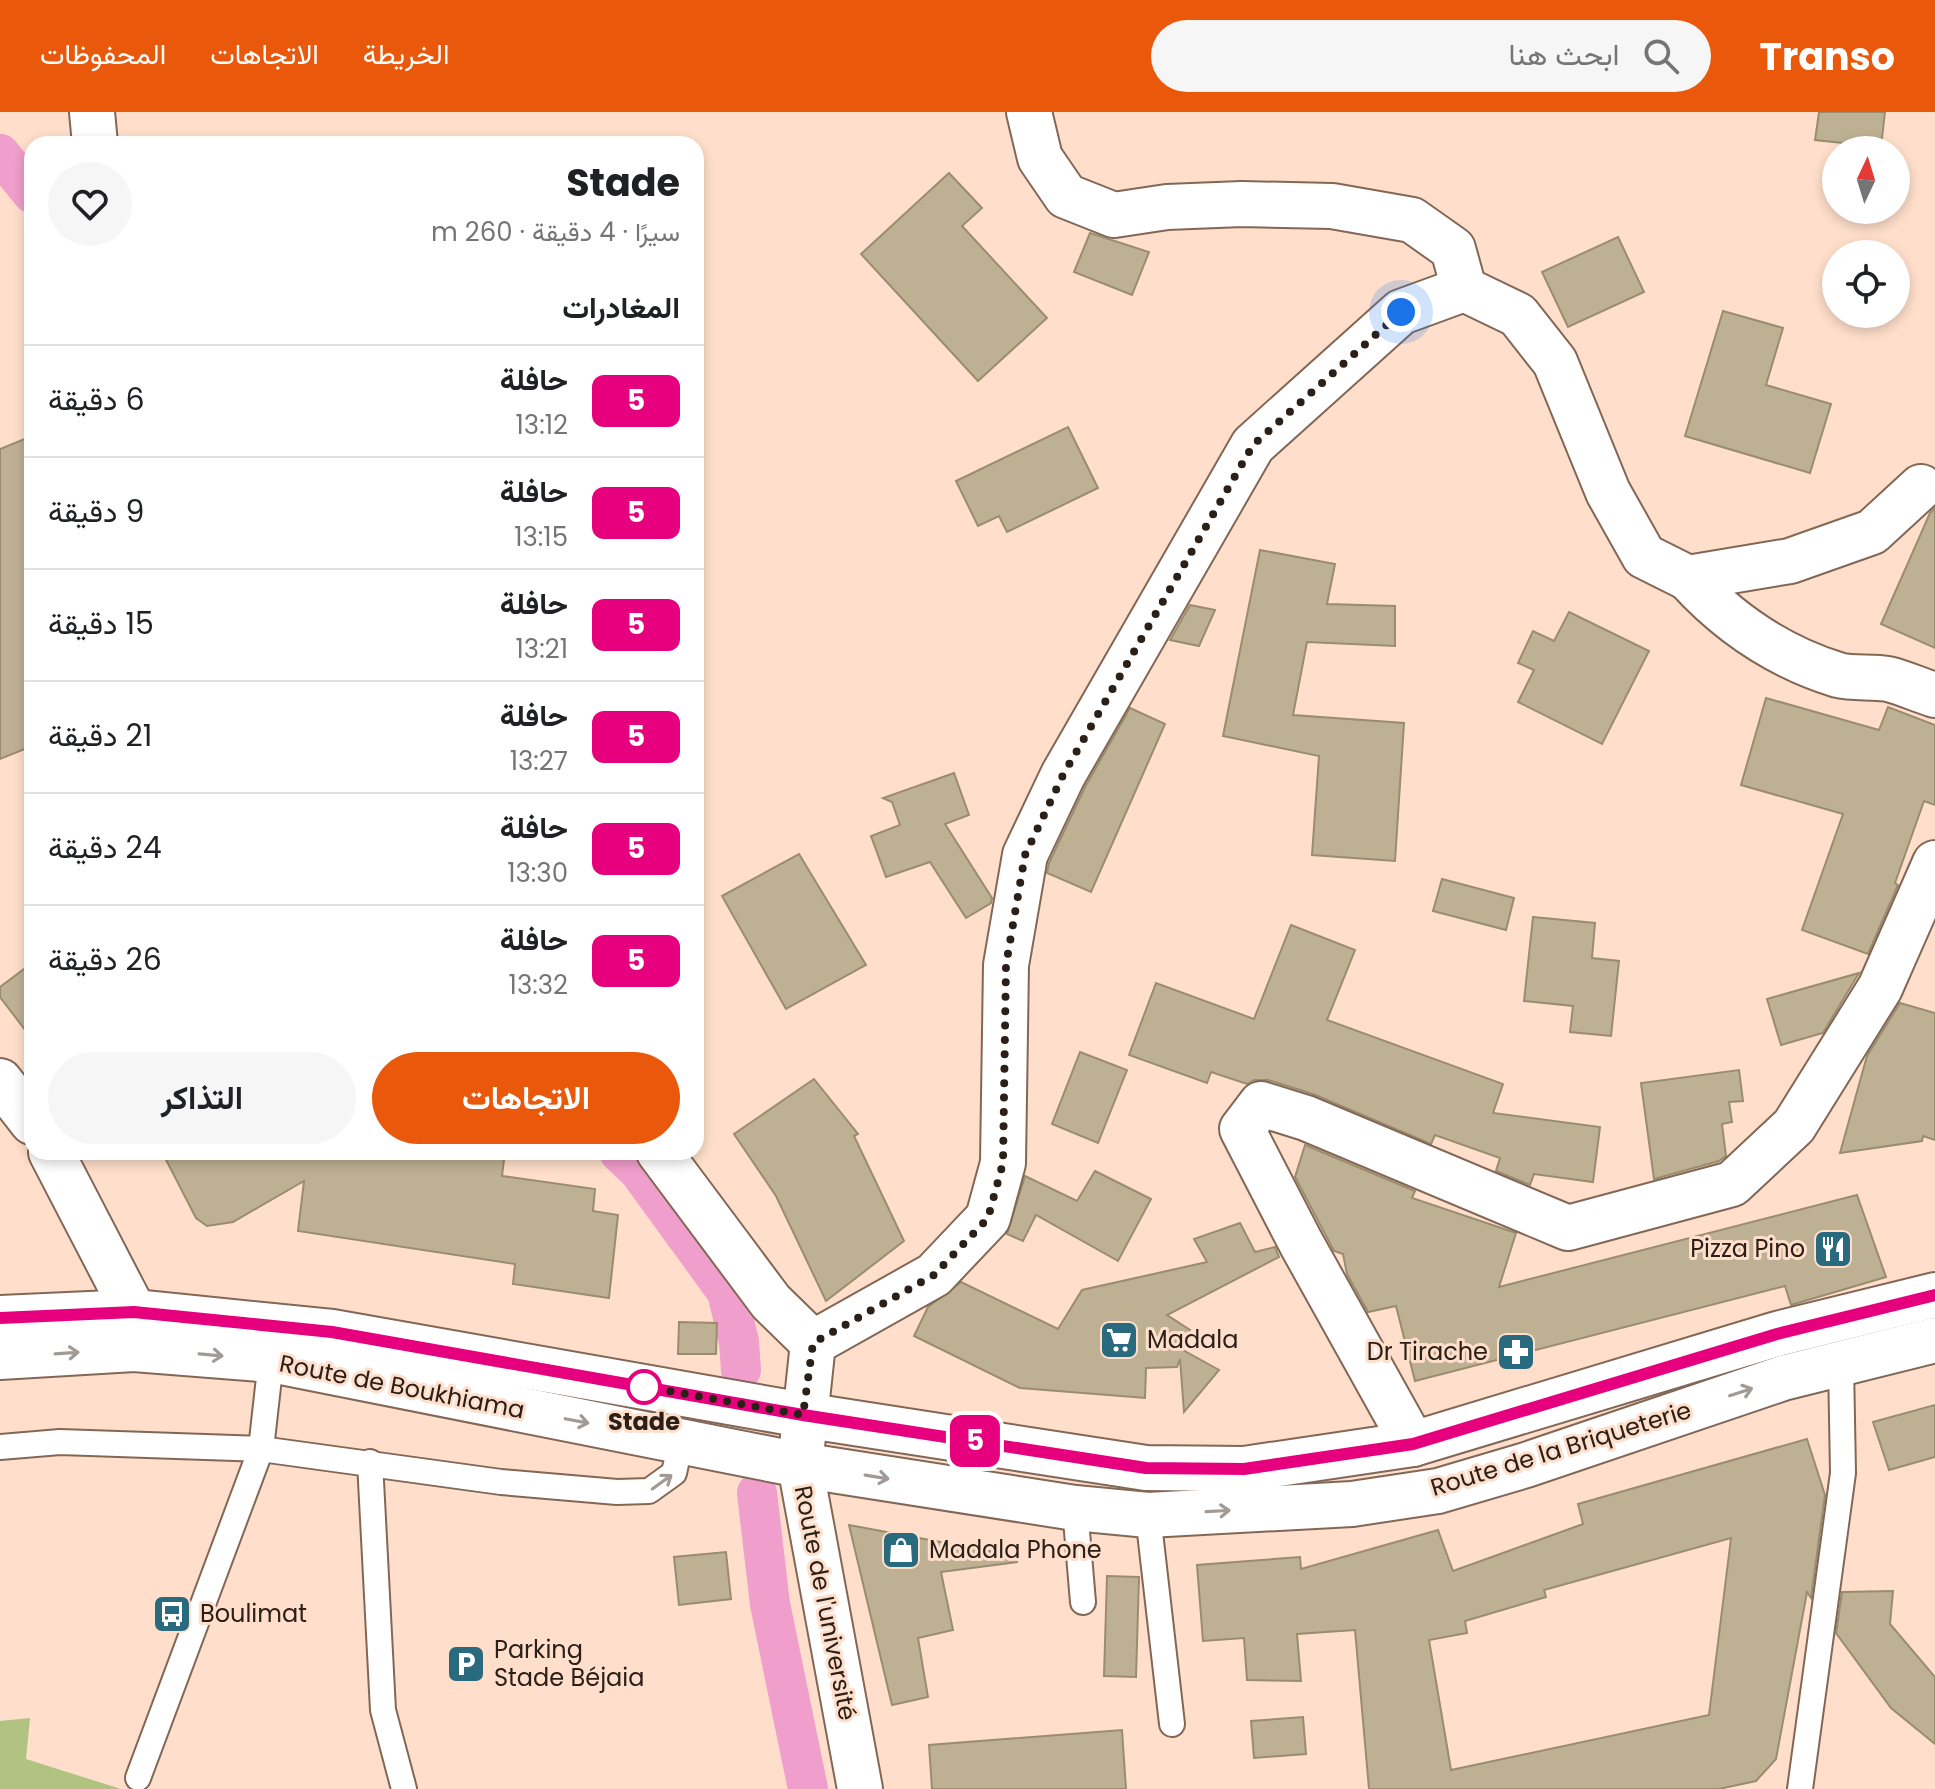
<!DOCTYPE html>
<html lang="ar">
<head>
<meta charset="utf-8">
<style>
  body { margin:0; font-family:Poppins,Vazirmatn,sans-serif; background:#f6f6f6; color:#202124; direction:rtl; height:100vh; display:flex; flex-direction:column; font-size:30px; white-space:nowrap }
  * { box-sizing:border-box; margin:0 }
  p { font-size:26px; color:#757577 }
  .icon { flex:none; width:44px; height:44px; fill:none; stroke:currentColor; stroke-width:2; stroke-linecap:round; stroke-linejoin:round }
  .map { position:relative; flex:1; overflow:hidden; direction:ltr }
  .panel { position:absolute; left:24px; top:24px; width:680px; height:1024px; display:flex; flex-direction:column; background:#fff; border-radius:24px; box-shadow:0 4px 12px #0003; direction:rtl }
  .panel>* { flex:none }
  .badge { padding:0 16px; border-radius:12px; font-size:28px; line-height:52px }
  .needle { width:52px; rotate:4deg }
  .buttons { position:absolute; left:1822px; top:24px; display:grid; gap:16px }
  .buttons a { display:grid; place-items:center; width:88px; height:88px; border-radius:50%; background:#fff; box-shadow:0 4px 12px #0003; font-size:40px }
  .you { position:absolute; width:40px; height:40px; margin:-20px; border:6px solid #fff; border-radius:50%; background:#1a73e8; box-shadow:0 0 0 12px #1a73e833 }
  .map>.badge { position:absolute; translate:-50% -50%; box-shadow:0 0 0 4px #fff }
  h2 { padding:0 24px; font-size:30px; line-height:72px }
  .round { display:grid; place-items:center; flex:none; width:84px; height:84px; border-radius:42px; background:#f6f6f6 }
  .summary { display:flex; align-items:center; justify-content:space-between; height:136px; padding:0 24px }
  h1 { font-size:38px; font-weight:700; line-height:60px }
  .primary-button { display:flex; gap:16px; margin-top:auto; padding:16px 24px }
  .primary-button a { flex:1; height:92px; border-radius:48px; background:#ea580c; color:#fff; font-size:32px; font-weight:700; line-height:92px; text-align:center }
  .primary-button a+a { background:#f6f6f6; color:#202124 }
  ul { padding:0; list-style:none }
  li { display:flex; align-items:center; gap:24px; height:112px; padding:0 24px; border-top:2px solid #e0e0e0 }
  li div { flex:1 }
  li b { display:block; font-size:30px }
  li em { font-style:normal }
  li .badge { min-width:88px; font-weight:700; text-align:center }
  header { display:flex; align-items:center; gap:48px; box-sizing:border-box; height:112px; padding:0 40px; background:#ea580c; color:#fff }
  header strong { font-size:38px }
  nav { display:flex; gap:44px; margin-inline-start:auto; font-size:28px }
  .search { width:560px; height:72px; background:#f6f6f6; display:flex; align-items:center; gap:20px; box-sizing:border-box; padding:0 28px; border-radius:44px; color:#757577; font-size:30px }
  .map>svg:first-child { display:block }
  .green { fill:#b1c380 }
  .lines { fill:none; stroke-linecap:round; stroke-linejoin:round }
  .canal { stroke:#f09ecb; stroke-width:40 }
  .building { fill:#beb193; stroke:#998c6f; stroke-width:2; fill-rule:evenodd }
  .service-casing { stroke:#836756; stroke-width:28 }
  .minor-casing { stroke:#836756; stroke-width:48 }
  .tertiary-casing { stroke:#836756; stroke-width:48 }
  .service { stroke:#fff; stroke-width:24 }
  .minor { stroke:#fff; stroke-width:44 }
  .tertiary { stroke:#fff; stroke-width:44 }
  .oneway { stroke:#a09b97 }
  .line-casing { stroke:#fff; stroke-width:18 }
  .line { stroke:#e6007e; stroke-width:12 }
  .walk { stroke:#2b2018; stroke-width:8; stroke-dasharray:0 14.4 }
  .stop-dot { fill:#fff; stroke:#e6007e; stroke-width:4 }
  .labels { text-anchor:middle; stroke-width:6; stroke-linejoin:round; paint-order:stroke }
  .poi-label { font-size:24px; fill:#2b2018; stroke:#ffdfcb; text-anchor:start }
  .street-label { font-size:24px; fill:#2b2018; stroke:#ffdfcb }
  .stop-label { font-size:24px; font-weight:bold; fill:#2b2018; stroke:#ffdfcb }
</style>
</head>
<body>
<header>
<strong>Transo</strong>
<div class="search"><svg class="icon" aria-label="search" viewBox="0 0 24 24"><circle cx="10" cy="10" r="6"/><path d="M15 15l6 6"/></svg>ابحث هنا</div>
<nav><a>الخريطة</a><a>الاتجاهات</a><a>المحفوظات</a></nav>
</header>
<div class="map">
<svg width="1935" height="1677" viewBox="0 0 1935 1677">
  <rect width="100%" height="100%" fill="#ffdfcb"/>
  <!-- green -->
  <polygon class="green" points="30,1606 26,1647 121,1677 0,1677 0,1609"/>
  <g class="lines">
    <!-- canal -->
    <g class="canal">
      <polyline points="0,42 32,81"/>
      <polyline points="619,1040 639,1059 727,1180 739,1230 741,1258"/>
      <polyline points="757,1381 770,1492 808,1677"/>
    </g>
  </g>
  <!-- building -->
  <g class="building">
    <polygon points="1819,0 1885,0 1881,35 1815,28"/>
    <polygon points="949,61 982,96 962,114 1047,206 978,269 861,142"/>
    <polygon points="1090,121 1149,140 1132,183 1074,160"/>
    <polygon points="1618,125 1644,180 1568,215 1542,160"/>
    <polygon points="1723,199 1783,216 1766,273 1831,292 1810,361 1685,324"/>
    <polygon points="1068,315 1098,376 1007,420 999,404 978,414 956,369"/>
    <polygon points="32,324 32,634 0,647 0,337"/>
    <polygon points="1935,396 1935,536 1881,512 1930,401"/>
    <polygon points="1260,438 1335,452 1327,492 1395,494 1395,534 1307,530 1293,603 1404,611 1395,749 1312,743 1319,644 1223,624"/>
    <polygon points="1190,493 1215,498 1199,534 1170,528"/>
    <polygon points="1569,500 1649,539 1602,632 1518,590 1534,558 1518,551 1533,519 1554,529"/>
    <polygon points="1766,586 1879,618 1888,595 1935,613 1935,693 1924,689 1895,771 1898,773 1868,842 1802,818 1843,702 1741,673"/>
    <polygon points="1130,596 1165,612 1091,780 1047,761 1049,751 1085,675"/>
    <polygon points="954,661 969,703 945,712 992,786 991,791 966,806 930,750 886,765 871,724 900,713 892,690 883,686"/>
    <polygon points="799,742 866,853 786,897 722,784"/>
    <polygon points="1442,767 1514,786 1506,818 1433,799"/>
    <polygon points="1533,805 1595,811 1592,846 1619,849 1611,924 1570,920 1573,894 1524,889"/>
    <polygon points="1291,813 1355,838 1327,908 1503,972 1493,1001 1600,1015 1593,1070 1534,1062 1530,1073 1496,1059 1500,1046 1435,1023 1431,1032 1313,982 1268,968 1254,968 1247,972 1211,960 1207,971 1129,943 1156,871 1254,907"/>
    <polygon points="32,851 32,927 0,885 0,875"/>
    <polygon points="1859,861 1823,921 1781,933 1767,887"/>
    <polygon points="1900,891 1935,901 1935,1028 1923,1024 1922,1029 1840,1041 1867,944"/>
    <polygon points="1080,940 1127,958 1098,1031 1052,1012"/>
    <polygon points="1739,958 1743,989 1729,990 1732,1010 1722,1012 1726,1044 1719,1049 1654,1067 1641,971"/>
    <polygon points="814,967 858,1022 854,1024 904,1129 826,1189 776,1084 734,1022"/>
    <polygon points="1305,1033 1415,1079 1412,1086 1516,1121 1499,1175 1857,1083 1886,1165 1791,1193 1785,1174 1415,1269 1396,1194 1368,1200 1347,1162 1343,1142 1334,1139 1295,1065"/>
    <polygon points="162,1040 505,1040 502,1064 595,1077 593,1099 618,1103 609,1186 513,1172 515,1152 298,1119 304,1069 233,1110 207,1114 196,1106"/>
    <polygon points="1095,1059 1151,1087 1118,1149 1036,1103 1023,1129 1007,1122 1025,1064 1077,1089"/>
    <polygon points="1240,1111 1255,1140 1275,1135 1279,1145 1167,1203 1190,1218 1183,1238 1219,1258 1184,1300 1180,1247 1177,1255 1146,1256 1145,1286 1020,1276 914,1224 928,1195 961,1170 1058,1217 1082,1178 1207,1150 1194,1127"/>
    <polygon points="679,1210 717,1211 716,1242 678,1242"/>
    <polygon points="1935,1293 1935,1345 1889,1358 1873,1310"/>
    <path d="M1807,1327L1825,1383L1811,1486L1807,1480L1776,1647L1756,1669L1719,1677H1369L1355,1518L1297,1522L1301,1569L1247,1568L1244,1526L1203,1529L1197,1453L1300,1445L1301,1457L1438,1418L1453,1459L1583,1412L1578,1392ZM1731,1426L1709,1603L1451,1658L1429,1528L1467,1521L1465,1509L1546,1485L1544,1478Z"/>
    <polygon points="849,1413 1017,1444 1017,1450 941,1460 953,1518 918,1526 928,1585 892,1593"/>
    <polygon points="726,1440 731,1487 679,1493 674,1445"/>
    <polygon points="1107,1464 1139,1465 1136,1565 1104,1564"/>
    <polygon points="1893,1479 1890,1512 1935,1565 1935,1632 1891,1596 1836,1521 1842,1480"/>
    <polygon points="1303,1605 1306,1642 1254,1646 1251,1609"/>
    <polygon points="1122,1618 1126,1677 932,1677 929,1633"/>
  </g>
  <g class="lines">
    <defs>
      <g id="service">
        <polyline points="0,1335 60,1330 261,1337 501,1370 617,1380 649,1379 674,1361 681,1329"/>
        <polyline points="370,1350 383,1598 404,1677"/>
        <polyline points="1075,1396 1083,1490"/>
        <polyline points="1148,1403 1172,1612"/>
        <polyline points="138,1666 261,1337 271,1248"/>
        <polyline points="1800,1677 1843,1361 1841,1252"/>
      </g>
      <g id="minor">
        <polyline points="92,0 95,32"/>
        <polyline points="1029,0 1040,46 1066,84 1114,103 1167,95 1242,92 1332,94 1412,108 1453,137 1464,177"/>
        <path d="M1688,466C1729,511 1780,545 1838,563C1854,567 1872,564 1888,567C1904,571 1919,578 1935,583"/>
        <polyline points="0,969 32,1010"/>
        <polyline points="51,1040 134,1200 134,1237"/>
        <polyline points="659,1040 771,1190 813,1231 800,1353 860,1677"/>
        <polyline points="813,1231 934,1163 988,1106 1003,1051 1006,853 1025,743 1063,663 1253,333 1401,200 1464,177 1518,203 1555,250 1608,380 1644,444 1688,466 1790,449 1872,420 1921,375"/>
        <polyline points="1413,1332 1301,1131 1242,1017 1261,992 1306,1006 1568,1116 1732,1072 1794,1014 1880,876 1935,751"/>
      </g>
      <g id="tertiary">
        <polyline points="0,1206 134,1200 332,1220 803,1303 1146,1356 1244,1357 1413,1332 1777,1222 1935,1183"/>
        <polyline points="0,1245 134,1237 271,1248 800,1353 1075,1396 1148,1403 1352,1392 1438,1379 1526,1353 1783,1266 1935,1228"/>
      </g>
    </defs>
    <!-- service casing -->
    <use href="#service" class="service-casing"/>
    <!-- minor casing -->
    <use href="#minor" class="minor-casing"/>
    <!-- tertiary casing -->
    <use href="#tertiary" class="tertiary-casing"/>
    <!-- service -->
    <use href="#service" class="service"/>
    <!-- minor -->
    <use href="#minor" class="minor"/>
    <!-- tertiary -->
    <use href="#tertiary" class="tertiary"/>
  </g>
  <!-- one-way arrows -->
  <defs><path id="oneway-shaft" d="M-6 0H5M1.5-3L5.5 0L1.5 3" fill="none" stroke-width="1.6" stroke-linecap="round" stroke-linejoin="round" transform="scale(2)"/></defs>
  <g class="oneway">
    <use href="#oneway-shaft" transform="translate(67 1241) rotate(-4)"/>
    <use href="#oneway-shaft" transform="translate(211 1243) rotate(5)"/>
    <use href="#oneway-shaft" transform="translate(1741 1280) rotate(-18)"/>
    <use href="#oneway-shaft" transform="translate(577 1309) rotate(11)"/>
    <use href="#oneway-shaft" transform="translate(877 1365) rotate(9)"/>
    <use href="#oneway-shaft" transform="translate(662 1370) rotate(-36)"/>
    <use href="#oneway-shaft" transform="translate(1218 1399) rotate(-3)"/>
  </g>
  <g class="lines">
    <defs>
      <polyline id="line" points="0,1206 134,1200 332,1220 803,1303 1146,1356 1244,1357 1413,1332 1777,1222 1935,1183"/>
    </defs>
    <!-- line casing -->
    <use href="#line" class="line-casing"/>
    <!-- line -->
    <use href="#line" class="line"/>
    <!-- walk -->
    <polyline class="walk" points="644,1275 636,1273 803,1303 813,1231 934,1163 988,1106 1003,1051 1006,853 1025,743 1063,663 1253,333 1401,200"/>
  </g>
  <!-- icons -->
  <defs>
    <symbol id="restaurant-square" viewBox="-11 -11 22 22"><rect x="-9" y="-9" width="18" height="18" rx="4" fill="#296a7e" stroke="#ffdfcb"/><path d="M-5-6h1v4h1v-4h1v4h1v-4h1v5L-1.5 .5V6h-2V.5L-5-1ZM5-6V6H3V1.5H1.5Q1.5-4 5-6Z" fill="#fff"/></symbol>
    <symbol id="supermarket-square" viewBox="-11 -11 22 22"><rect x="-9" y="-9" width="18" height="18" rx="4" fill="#296a7e" stroke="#ffdfcb"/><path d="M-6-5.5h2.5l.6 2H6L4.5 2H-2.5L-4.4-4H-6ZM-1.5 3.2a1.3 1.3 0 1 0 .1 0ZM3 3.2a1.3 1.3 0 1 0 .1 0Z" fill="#fff"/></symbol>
    <symbol id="pharmacy-square" viewBox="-11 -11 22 22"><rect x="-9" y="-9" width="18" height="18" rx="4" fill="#296a7e" stroke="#ffdfcb"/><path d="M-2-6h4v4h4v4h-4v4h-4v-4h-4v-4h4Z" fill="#fff"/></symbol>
    <symbol id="shop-square" viewBox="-11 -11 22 22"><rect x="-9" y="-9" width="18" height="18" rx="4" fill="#296a7e" stroke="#ffdfcb"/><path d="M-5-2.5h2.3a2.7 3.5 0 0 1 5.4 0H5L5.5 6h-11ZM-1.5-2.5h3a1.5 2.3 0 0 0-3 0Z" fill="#fff"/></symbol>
    <symbol id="bus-square" viewBox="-11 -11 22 22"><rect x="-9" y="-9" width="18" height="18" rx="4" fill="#296a7e" stroke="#ffdfcb"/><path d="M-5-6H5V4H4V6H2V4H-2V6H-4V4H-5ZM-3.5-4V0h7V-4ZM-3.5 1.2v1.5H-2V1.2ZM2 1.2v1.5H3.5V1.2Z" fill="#fff"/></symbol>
    <symbol id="parking-square" viewBox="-11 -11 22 22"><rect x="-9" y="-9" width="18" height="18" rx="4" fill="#296a7e" stroke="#ffdfcb"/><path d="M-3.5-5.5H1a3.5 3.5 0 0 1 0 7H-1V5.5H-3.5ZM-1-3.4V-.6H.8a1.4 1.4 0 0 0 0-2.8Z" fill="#fff"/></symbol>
  </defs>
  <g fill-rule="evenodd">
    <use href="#restaurant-square" x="1811" y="1115" width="44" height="44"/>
    <use href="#supermarket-square" x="1097" y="1206" width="44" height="44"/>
    <use href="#pharmacy-square" x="1494" y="1218" width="44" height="44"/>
    <use href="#shop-square" x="879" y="1416" width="44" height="44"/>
    <use href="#bus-square" x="150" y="1480" width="44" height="44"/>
    <use href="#parking-square" x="444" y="1530" width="44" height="44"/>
  </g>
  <!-- markers -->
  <circle class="stop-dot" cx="644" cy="1275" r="16"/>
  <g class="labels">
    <!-- poi labels -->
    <g class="poi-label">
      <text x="1805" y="1145" text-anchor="end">Pizza Pino</text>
      <text x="1147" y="1236">Madala</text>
      <text x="1488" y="1248" text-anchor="end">Dr Tirache</text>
      <text x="929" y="1446">Madala Phone</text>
      <text x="200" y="1510">Boulimat</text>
      <text x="494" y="1546">Parking<tspan x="494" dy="28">Stade Béjaia</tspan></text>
    </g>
    <!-- street labels -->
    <g class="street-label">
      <text transform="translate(402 1275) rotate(11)" y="8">Route de Boukhiama</text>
      <text transform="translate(1561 1337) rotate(-17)" y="8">Route de la Briqueterie</text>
      <text transform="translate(825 1491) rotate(79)" y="8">Route de l'université</text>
    </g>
    <!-- stop labels -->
    <g class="stop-label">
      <text x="644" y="1318">Stade</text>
    </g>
  </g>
</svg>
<div class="buttons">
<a><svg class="needle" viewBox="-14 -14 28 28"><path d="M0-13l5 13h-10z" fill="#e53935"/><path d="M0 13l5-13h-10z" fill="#757577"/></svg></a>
<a><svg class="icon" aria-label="locate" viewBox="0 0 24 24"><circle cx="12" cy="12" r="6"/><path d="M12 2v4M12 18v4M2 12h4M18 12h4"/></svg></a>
</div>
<div class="you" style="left:1401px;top:200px"></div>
<b class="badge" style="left:975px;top:1329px;background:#e6007e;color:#fff">5</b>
<section class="panel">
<div class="summary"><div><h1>Stade</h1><p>سيرًا · 4 دقيقة · 260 m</p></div><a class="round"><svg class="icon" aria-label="heart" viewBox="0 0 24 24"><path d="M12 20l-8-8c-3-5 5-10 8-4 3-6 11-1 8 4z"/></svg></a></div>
<h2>المغادرات</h2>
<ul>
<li><span class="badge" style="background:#e6007e;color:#fff">5</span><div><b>حافلة</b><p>13:12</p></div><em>6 دقيقة</em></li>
<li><span class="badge" style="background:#e6007e;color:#fff">5</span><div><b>حافلة</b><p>13:15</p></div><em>9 دقيقة</em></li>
<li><span class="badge" style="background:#e6007e;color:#fff">5</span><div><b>حافلة</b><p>13:21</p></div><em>15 دقيقة</em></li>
<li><span class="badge" style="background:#e6007e;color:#fff">5</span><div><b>حافلة</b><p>13:27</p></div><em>21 دقيقة</em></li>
<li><span class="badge" style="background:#e6007e;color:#fff">5</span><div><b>حافلة</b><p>13:30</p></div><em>24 دقيقة</em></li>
<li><span class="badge" style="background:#e6007e;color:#fff">5</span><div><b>حافلة</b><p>13:32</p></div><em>26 دقيقة</em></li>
</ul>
<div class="primary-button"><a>الاتجاهات</a><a>التذاكر</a></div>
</section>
</div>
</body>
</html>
